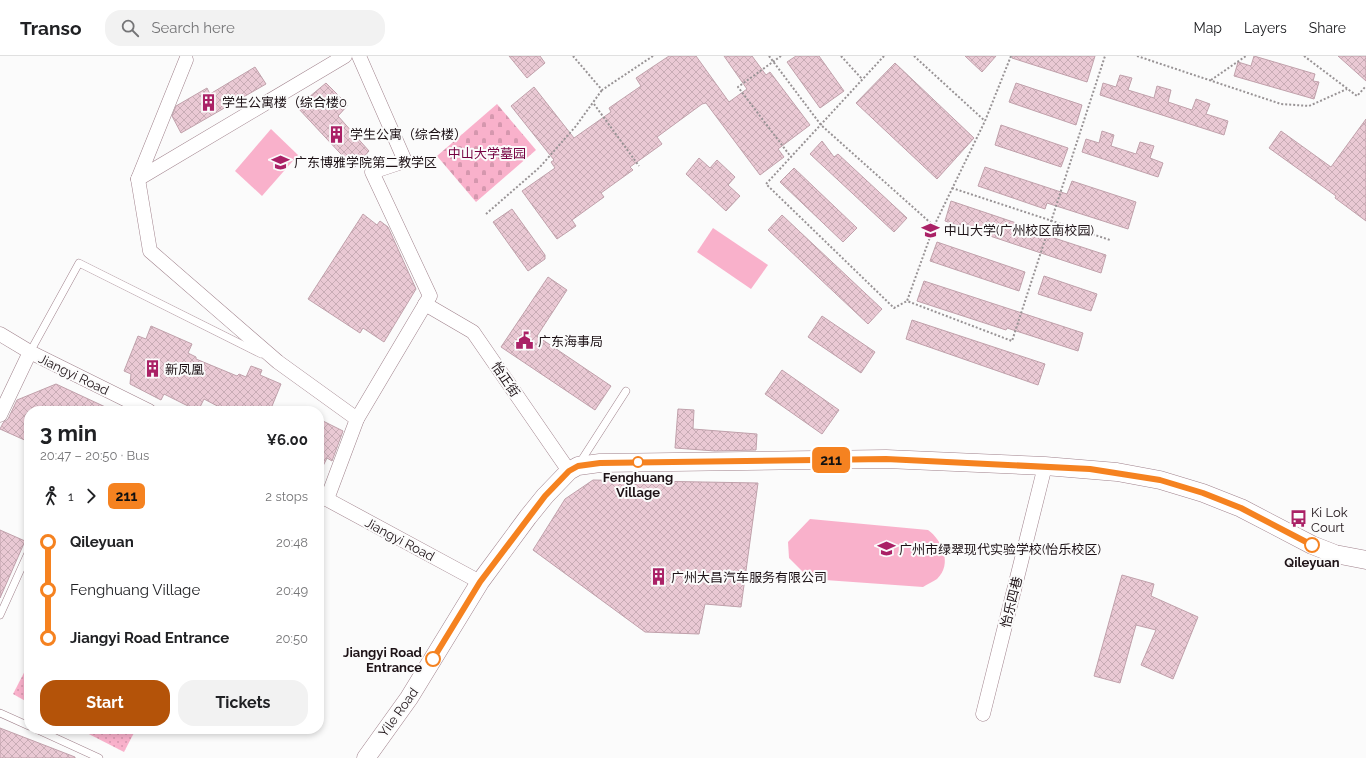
<!DOCTYPE html>
<html lang="en">
<head>
<meta charset="utf-8">
<style>
  body { margin:0; font-family:Raleway,"Noto Sans SC",sans-serif; background:#f2f2f2; color:#202124; height:100vh; display:flex; flex-direction:column; font-size:15px; white-space:nowrap }
  * { box-sizing:border-box; margin:0 }
  p { font-size:13px; color:#757577 }
  .icon { flex:none; width:22px; height:22px; fill:none; stroke:currentColor; stroke-width:2; stroke-linecap:round; stroke-linejoin:round }
  .map { position:relative; flex:1; overflow:hidden }
  .details { position:absolute; left:24px; top:350px; width:300px; height:328px; display:flex; flex-direction:column; background:#fff; border-radius:16px; box-shadow:0 2px 6px #0003 }
  .details>* { flex:none }
  .badge { padding:0 8px; border-radius:6px; font-size:14px; line-height:26px }
  .map>.badge { position:absolute; translate:-50% -50%; box-shadow:0 0 0 2px #fff }
  .legs { display:flex; align-items:center; gap:6px; height:44px; padding:0 16px; font-size:13px }
  .legs p { margin-inline-start:auto }
  .summary { display:flex; align-items:center; justify-content:space-between; height:68px; padding:0 16px }
  h1 { font-size:22px; font-weight:700; line-height:30px }
  .action { display:flex; gap:8px; margin-top:auto; padding:8px 16px }
  .action a { flex:1; height:46px; border-radius:16px; background:#b45309; color:#fff; font-size:16px; font-weight:700; line-height:46px; text-align:center }
  .action a+a { background:#f2f2f2; color:#202124 }
  ul { padding:0 16px; list-style:none }
  li { display:flex; align-items:center; gap:14px; height:48px; font-size:15px }
  li i { display:grid; place-items:center; width:6px; height:100%; margin:0 5px; background:currentColor }
  li i::after { content:''; width:10px; height:10px; margin:-5px; border:3px solid; border-radius:50%; background:#fff }
  li p { margin-inline-start:auto }
  li:first-child i { background:linear-gradient(#0000 50%,currentColor 0) }
  li:last-child i { background:linear-gradient(currentColor 50%,#0000 0) }
  header { display:flex; align-items:center; gap:24px; box-sizing:border-box; height:56px; padding:0 20px; background:#fff; border-bottom:1px solid #e0e0e0 }
  header strong { font-size:19px }
  nav { display:flex; gap:22px; margin-inline-start:auto; font-size:14px }
  .search { width:280px; height:36px; background:#f2f2f2; display:flex; align-items:center; gap:10px; box-sizing:border-box; padding:0 14px; border-radius:16px; color:#757577; font-size:15px }
  .map>svg:first-child { display:block }
  .grass { fill:url(#grass-dots) }
  .cemetery { fill:url(#cemetery-stones) }
  .pitch { fill:#f9b1cb }
  .building { fill:url(#building-cross-hatch); stroke:#c0a1ab }
  .lines { fill:none; stroke-linecap:round; stroke-linejoin:round }
  .service-casing { stroke:#a0828c; stroke-width:8 }
  .minor-casing { stroke:#a0828c; stroke-width:15 }
  .tertiary-casing { stroke:#a0828c; stroke-width:19 }
  .path { stroke:#989395; stroke-width:2; stroke-dasharray:2 2; stroke-linecap:butt }
  .service { stroke:#fff; stroke-width:7 }
  .minor { stroke:#fff; stroke-width:14 }
  .tertiary { stroke:#fff; stroke-width:18 }
  .line-1-casing { stroke:#fff; stroke-width:9 }
  .line-1 { stroke:#f58220; stroke-width:6 }
  .stop-1-dot { fill:#fff; stroke:#f58220; stroke-width:2 }
  .labels { text-anchor:middle; stroke-width:4; stroke-linejoin:round; paint-order:stroke }
  .poi-label { font-size:13px; fill:#1d1216; stroke:#fbfbfb; text-anchor:start }
  .park-label { font-size:13px; fill:#750041; stroke:#fbfbfb }
  .street-label { font-size:13px; fill:#1d1216; stroke:#fbfbfb }
  .stop-label { font-size:13px; font-weight:bold; fill:#1d1216; stroke:#fbfbfb }
</style>
</head>
<body>
<header>
<strong>Transo</strong>
<div class="search"><svg class="icon" aria-label="search" viewBox="0 0 24 24"><circle cx="10" cy="10" r="6"/><path d="M15 15l6 6"/></svg>Search here</div>
<nav><a>Map</a><a>Layers</a><a>Share</a></nav>
</header>
<div class="map">
<svg width="1366" height="702" viewBox="0 0 1366 702">
  <defs>
    <pattern id="grass-dots" width="8" height="8" patternUnits="userSpaceOnUse"><rect width="8" height="8" fill="#f9b1cb"/><path d="M2 2h.1M6 6h.1" fill="none" stroke="#d597ae" stroke-width="1.8" stroke-linecap="round"/></pattern>
    <pattern id="cemetery-stones" width="16" height="16" patternUnits="userSpaceOnUse"><rect width="16" height="16" fill="#f9b1cb"/><path d="M2 7V4a2 2 0 0 1 4 0v3zM10 15v-3a2 2 0 0 1 4 0v3z" fill="#d597ae"/></pattern>
    <pattern id="building-cross-hatch" width="8" height="8" patternUnits="userSpaceOnUse"><rect width="8" height="8" fill="#eac9d4"/><path d="M0 0l8 8M0 8l8-8" fill="none" stroke="#c8acb5"/></pattern>
  </defs>
  <rect width="100%" height="100%" fill="#fbfbfb"/>
  <!-- grass -->
  <g class="grass">
    <polygon points="29,607 29,647 13,638"/>
    <polygon points="79,673 136,673 124,696"/>
  </g>
  <!-- cemetery -->
  <polygon class="cemetery" points="497,48 536,94 476,146 437,100"/>
  <!-- pitch -->
  <g class="pitch">
    <polygon points="271,73 298,99 262,140 235,115"/>
    <polygon points="713,172 768,209 751,233 697,196"/>
    <path d="M810,463L928,474C942,484 953,508 937,523C933,526 927,528 923,531L825,524L805,518L789,502L788,486Z"/>
  </g>
  <!-- building -->
  <g class="building">
    <polygon points="509,0 540,0 545,7 527,22"/>
    <polygon points="669,0 696,0 729,46 747,33 724,0 752,0 766,19 770,16 810,69 778,93 784,101 760,119 706,47 702,48 657,81 662,88 630,111 633,114 601,137 604,141 572,164 576,170 557,183 522,135 555,112 551,106 554,104 511,50 534,31 574,82 611,56 609,52 641,30 636,22"/>
    <polygon points="796,0 819,0 844,35 820,52 787,6"/>
    <polygon points="965,0 996,0 982,16"/>
    <polygon points="1012,0 1095,0 1087,26 1012,2"/>
    <polygon points="1254,0 1315,18 1313,25 1319,26 1314,43 1234,20 1238,6 1251,10"/>
    <polygon points="1338,0 1366,0 1366,25"/>
    <polygon points="895,7 974,82 937,123 856,47"/>
    <polygon points="255,11 266,28 181,77 172,60 176,50 207,32 210,38"/>
    <polygon points="1120,19 1132,22 1128,34 1154,42 1157,30 1171,34 1168,46 1192,54 1196,43 1210,48 1206,58 1228,65 1224,79 1100,39 1103,27 1116,31"/>
    <polygon points="326,27 348,49 338,60 369,95 354,112 297,51"/>
    <polygon points="1016,27 1082,49 1076,69 1009,46"/>
    <polygon points="1366,63 1366,165 1335,142 1336,140 1269,92 1281,75 1331,111"/>
    <polygon points="1001,69 1068,92 1061,111 995,89"/>
    <polygon points="1102,75 1114,79 1111,90 1136,98 1140,86 1154,90 1150,102 1163,107 1158,121 1082,96 1086,83 1099,87"/>
    <polygon points="822,85 834,101 838,98 907,162 894,176 810,98"/>
    <polygon points="699,102 710,112 717,104 735,121 728,129 740,140 726,155 686,118"/>
    <polygon points="985,111 1067,138 1072,125 1136,146 1128,173 1047,147 1045,153 978,130"/>
    <polygon points="794,112 857,172 843,186 780,126"/>
    <polygon points="951,145 1040,175 1039,177 1106,199 1101,217 945,165"/>
    <polygon points="512,153 545,199 545,203 528,215 493,166"/>
    <polygon points="363,158 377,169 380,165 388,171 416,233 384,286 363,272 360,277 308,243"/>
    <polygon points="782,159 882,253 868,268 768,174"/>
    <polygon points="937,186 1025,216 1019,235 930,205"/>
    <polygon points="1044,220 1097,238 1091,255 1038,238"/>
    <polygon points="548,221 567,234 537,280 611,330 595,354 501,291"/>
    <polygon points="924,225 1083,277 1078,295 1007,272 1006,274 917,245"/>
    <polygon points="822,260 875,296 861,317 808,281"/>
    <polygon points="912,264 1045,308 1038,329 906,283"/>
    <polygon points="151,270 192,288 188,297 196,301 196,303 237,320 239,318 246,321 251,310 262,314 260,319 281,328 270,355 227,355 204,343 198,355 164,338 161,344 130,328 131,318 124,315 138,280 146,283"/>
    <polygon points="782,314 839,354 822,378 765,338"/>
    <polygon points="56,328 114,355 29,355 29,386 0,373 3,367 8,363 17,344"/>
    <polygon points="678,353 694,354 693,373 757,378 756,394 715,395 675,392"/>
    <polygon points="319,363 343,375 332,405 327,402 319,418"/>
    <polygon points="593,424 758,427 741,551 705,548 699,578 645,576 533,494 565,443"/>
    <polygon points="0,474 25,485 0,542"/>
    <polygon points="1122,519 1154,528 1151,540 1198,561 1173,623 1141,609 1156,574 1136,569 1120,627 1094,620"/>
    <polygon points="0,672 75,701 75,702 0,702"/>
  </g>
  <g class="lines">
    <defs>
      <g id="service">
        <polyline points="30,296 79,207 261,298"/>
        <polyline points="579,408 626,335"/>
        <polyline points="0,559 29,495"/>
        <polyline points="0,657 29,670"/>
        <polyline points="36,673 99,702"/>
      </g>
      <g id="minor">
        <polyline points="186,4 138,123 150,195 278,306 357,363 327,443"/>
        <polyline points="138,123 345,0"/>
        <polyline points="425,248 473,276 569,415"/>
        <polyline points="0,278 30,296 149,355"/>
        <polyline points="0,359 30,296"/>
        <polyline points="357,363 430,240 372,116 405,105 359,0"/>
        <polyline points="319,439 480,526"/>
        <polyline points="983,658 1045,410"/>
      </g>
      <polyline id="tertiary" points="366,702 409,642 480,526 528,461 545,440 569,415 578,410 600,407 886,403 1045,410 1117,416 1160,424 1203,437 1241,452 1312,489 1335,498 1366,504"/>
    </defs>
    <!-- service casing -->
    <use href="#service" class="service-casing"/>
    <!-- minor casing -->
    <use href="#minor" class="minor-casing"/>
    <!-- tertiary casing -->
    <use href="#tertiary" class="tertiary-casing"/>
    <!-- path -->
    <g class="path">
      <polyline points="573,0 602,34 653,0"/>
      <polyline points="769,0 821,69 934,170"/>
      <polyline points="781,0 738,31 791,101"/>
      <polyline points="841,0 862,23"/>
      <polyline points="884,0 766,128 894,252 907,245"/>
      <polyline points="914,0 985,65"/>
      <polyline points="1011,0 985,65 934,170 907,245 1012,285 1105,0"/>
      <polyline points="1137,0 1281,48 1309,50 1347,33"/>
      <polyline points="1304,0 1357,40 1366,30"/>
      <polyline points="1211,24 1246,0"/>
      <polyline points="594,48 639,110"/>
      <polyline points="952,132 1110,184"/>
      <polyline points="486,158 540,111 576,70 602,34"/>
    </g>
    <!-- service -->
    <use href="#service" class="service"/>
    <!-- minor -->
    <use href="#minor" class="minor"/>
    <!-- tertiary -->
    <use href="#tertiary" class="tertiary"/>
  </g>
  <g class="lines">
    <defs>
      <polyline id="line-1" points="433,603 480,526 545,440 569,415 578,410 600,407 886,403 1090,413 1160,424 1203,437 1241,452 1312,489"/>
    </defs>
    <!-- line-1 casing -->
    <use href="#line-1" class="line-1-casing"/>
    <!-- line-1 -->
    <use href="#line-1" class="line-1"/>
  </g>
  <!-- icons -->
  <defs>
    <symbol id="building-bare" viewBox="-9 -9 18 18"><path d="M-4-6H4V6H1V3H-1V6H-4ZM-2.5-4.3h1.7v1.8h-1.7ZM.8-4.3h1.7v1.8H.8ZM-2.5-1h1.7V.8h-1.7ZM.8-1h1.7V.8H.8Z" fill="#aa2166" stroke="#fbfbfb" stroke-width="2.5" paint-order="stroke"/></symbol>
    <symbol id="university-bare" viewBox="-9 -9 18 18"><path d="M0-5L7-2L0 1L-7-2ZM-4 1L0 2.5L4 1V4Q0 6-4 4Z" fill="#aa2166" stroke="#fbfbfb" stroke-width="2.5" paint-order="stroke"/></symbol>
    <symbol id="civic-bare" viewBox="-9 -9 18 18"><path d="M-.6-6.5H3V-4.5H.6V-3L4-1V1h2V6H-6V1h2V-1L-.6-3ZM-1.2 2.5V6h2.4V2.5Z" fill="#aa2166" stroke="#fbfbfb" stroke-width="2.5" paint-order="stroke"/></symbol>
    <symbol id="bus-bare" viewBox="-9 -9 18 18"><path d="M-5-6H5V4H4V6H2V4H-2V6H-4V4H-5ZM-3.5-4V0h7V-4ZM-3.5 1.2v1.5H-2V1.2ZM2 1.2v1.5H3.5V1.2Z" fill="#aa2166" stroke="#fbfbfb" stroke-width="2.5" paint-order="stroke"/></symbol>
    <symbol id="school-bare" viewBox="-9 -9 18 18"><path d="M0-5L7-2L0 1L-7-2ZM-4 1L0 2.5L4 1V4Q0 6-4 4Z" fill="#aa2166" stroke="#fbfbfb" stroke-width="2.5" paint-order="stroke"/></symbol>
  </defs>
  <g fill-rule="evenodd">
    <use href="#building-bare" x="196" y="34" width="25" height="25"/>
    <use href="#building-bare" x="324" y="66" width="25" height="25"/>
    <use href="#university-bare" x="268" y="94" width="25" height="25"/>
    <use href="#university-bare" x="918" y="162" width="25" height="25"/>
    <use href="#civic-bare" x="512" y="272" width="25" height="25"/>
    <use href="#building-bare" x="140" y="300" width="25" height="25"/>
    <use href="#bus-bare" x="1286" y="450" width="25" height="25"/>
    <use href="#school-bare" x="874" y="480" width="25" height="25"/>
    <use href="#building-bare" x="646" y="508" width="25" height="25"/>
  </g>
  <!-- markers -->
  <g class="stop-1-dot">
    <circle cx="638" cy="406" r="5"/>
    <circle cx="1312" cy="489" r="7"/>
    <circle cx="433" cy="603" r="7"/>
  </g>
  <g class="labels">
    <!-- poi labels -->
    <g class="poi-label">
      <text x="222" y="51">学生公寓楼（综合楼0</text>
      <text x="350" y="83">学生公寓（综合楼）</text>
      <text x="294" y="111">广东博雅学院第二教学区</text>
      <text x="944" y="179">中山大学(广州校区南校园)</text>
      <text x="538" y="290">广东海事局</text>
      <text x="165" y="318">新凤凰</text>
      <text x="1311" y="461">Ki Lok<tspan x="1311" dy="15">Court</tspan></text>
      <text x="899" y="498">广州市绿翠现代实验学校(怡乐校区)</text>
      <text x="671" y="526">广州大昌汽车服务有限公司</text>
    </g>
    <!-- park labels -->
    <g class="park-label">
      <text x="487" y="102">中山大学墓园</text>
    </g>
    <!-- street labels -->
    <g class="street-label">
      <text transform="translate(74 318) rotate(26)" y="5">Jiangyi Road</text>
      <text transform="translate(506 323) rotate(56)" y="5">怡正街</text>
      <text transform="translate(400 483) rotate(28)" y="5">Jiangyi Road</text>
      <text transform="translate(1011 546) rotate(-76)" y="5">怡乐四巷</text>
      <text transform="translate(398 656) rotate(-54)" y="5">Yile Road</text>
    </g>
    <!-- stop labels -->
    <g class="stop-label">
      <text x="638" y="426">Fenghuang<tspan x="638" dy="15">Village</tspan></text>
      <text x="1312" y="511">Qileyuan</text>
      <text x="422" y="601" text-anchor="end">Jiangyi Road<tspan x="422" dy="15">Entrance</tspan></text>
    </g>
  </g>
</svg>
<b class="badge" style="left:831px;top:404px;background:#f58220;color:#111">211</b>
<section class="details">
<div class="summary"><div><h1>3 min</h1><p>20:47 – 20:50 · Bus</p></div><b>¥6.00</b></div>
<div class="legs"><svg class="icon" aria-label="walk" viewBox="0 0 24 24"><circle cx="13" cy="4" r="2"/><path d="M13 8l-2 6 4 7M11 14l-3 7M7 12l3-4h3l4 4"/></svg>1<svg class="icon" aria-label="forward" viewBox="0 0 24 24"><path d="M9 5l7 7-7 7"/></svg><b class="badge" style="background:#f58220;color:#111">211</b><p>2 stops</p></div>
<ul>
<li><i style="color:#f58220"></i><b>Qileyuan</b><p>20:48</p></li>
<li><i style="color:#f58220"></i><span>Fenghuang Village</span><p>20:49</p></li>
<li><i style="color:#f58220"></i><b>Jiangyi Road Entrance</b><p>20:50</p></li>
</ul>
<div class="action"><a>Start</a><a>Tickets</a></div>
</section>
</div>
</body>
</html>
